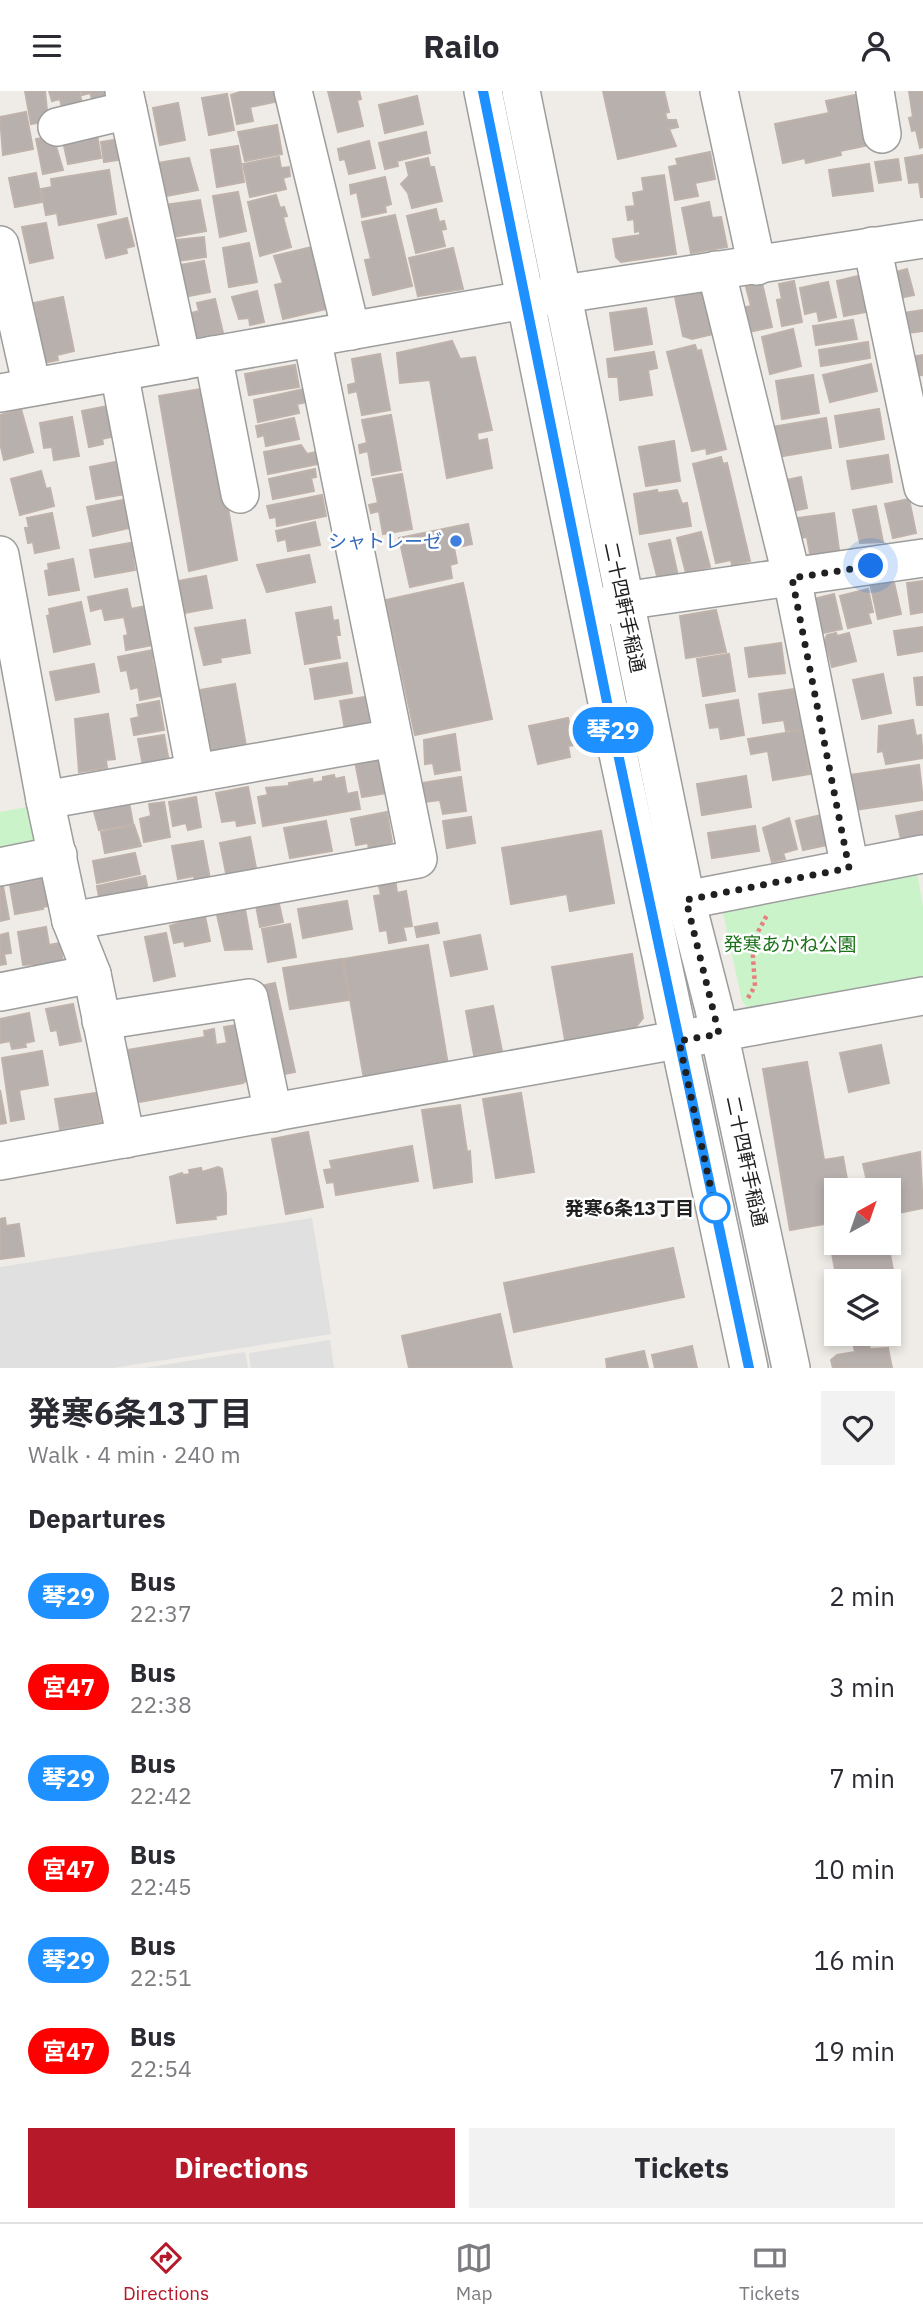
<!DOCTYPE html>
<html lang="en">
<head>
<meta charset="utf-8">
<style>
  body { margin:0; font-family:"IBM Plex Sans","Noto Sans JP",sans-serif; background:#f2f2f3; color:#2b2b33; height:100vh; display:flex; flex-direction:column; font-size:26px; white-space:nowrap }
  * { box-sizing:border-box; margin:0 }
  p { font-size:23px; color:#7c7c81 }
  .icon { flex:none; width:38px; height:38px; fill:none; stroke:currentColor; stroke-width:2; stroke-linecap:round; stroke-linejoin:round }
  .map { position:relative; height:1277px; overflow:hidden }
  .sheet { display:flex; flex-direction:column; background:#fff; flex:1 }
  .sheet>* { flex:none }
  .badge { padding:0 14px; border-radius:23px; font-size:24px; line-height:46px }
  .needle { width:46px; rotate:40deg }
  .controls { position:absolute; left:824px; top:1087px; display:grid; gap:14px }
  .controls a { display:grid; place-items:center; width:77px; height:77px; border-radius:0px; background:#fff; box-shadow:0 4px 10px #0003; font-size:35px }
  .you { position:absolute; width:35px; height:35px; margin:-18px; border:5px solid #fff; border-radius:50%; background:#1a73e8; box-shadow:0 0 0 10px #1a73e833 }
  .map>.badge { position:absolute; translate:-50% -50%; box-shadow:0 0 0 4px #fff }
  h2 { padding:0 28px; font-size:26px; line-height:63px }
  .round { display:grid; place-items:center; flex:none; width:74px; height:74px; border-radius:0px; background:#f2f2f3 }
  .head { display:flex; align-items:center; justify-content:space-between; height:119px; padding:0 28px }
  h1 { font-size:33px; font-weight:700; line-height:52px }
  .action { display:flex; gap:14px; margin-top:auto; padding:14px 28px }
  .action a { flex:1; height:80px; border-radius:0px; background:#b61929; color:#fff; font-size:28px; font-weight:700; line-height:80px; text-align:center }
  .action a+a { background:#f2f2f3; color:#2b2b33 }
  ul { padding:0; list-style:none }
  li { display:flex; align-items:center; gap:21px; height:91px; padding:0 28px }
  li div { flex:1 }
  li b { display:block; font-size:26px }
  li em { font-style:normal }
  li .badge { min-width:77px; font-weight:700; text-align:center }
  header { display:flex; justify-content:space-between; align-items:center; height:91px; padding:0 28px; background:#fff; font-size:32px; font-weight:700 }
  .tabs { display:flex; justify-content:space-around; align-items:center; height:98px; border-top:2px solid #e1e1e2; background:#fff; font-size:19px; color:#7c7c81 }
  .tabs a { display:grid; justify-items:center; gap:4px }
  .tabs .active { color:#b61929 }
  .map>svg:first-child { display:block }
  .park { fill:#cbf3ca }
  .parking { fill:#e0e0e0 }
  .building { fill:#b8b0ad; stroke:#bfb2ab; stroke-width:2 }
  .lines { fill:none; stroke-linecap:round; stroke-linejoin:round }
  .minor-casing { stroke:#9d9d9d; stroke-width:40 }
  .path { stroke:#e97e7e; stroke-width:4.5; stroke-dasharray:3.5 3.5; stroke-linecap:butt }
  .minor { stroke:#fff; stroke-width:37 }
  .line-casing { stroke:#fff; stroke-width:16 }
  .line { stroke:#1e90ff; stroke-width:10 }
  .walk { stroke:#202020; stroke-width:7; stroke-dasharray:0 12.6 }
  .shop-dot { fill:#3f7fe0; stroke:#fff; stroke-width:2.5 }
  .stop-dot { fill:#fff; stroke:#1e90ff; stroke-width:3.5 }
  .labels { text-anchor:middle; stroke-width:5; stroke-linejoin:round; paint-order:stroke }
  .shop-label { font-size:19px; fill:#366cbe; stroke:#fff; text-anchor:end }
  .street-label { font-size:19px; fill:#202020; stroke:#fff }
  .park-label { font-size:19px; fill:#1b7219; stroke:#fff }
  .stop-label { font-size:19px; font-weight:bold; fill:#202020; stroke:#fff; text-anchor:end }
</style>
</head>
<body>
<header><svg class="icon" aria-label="menu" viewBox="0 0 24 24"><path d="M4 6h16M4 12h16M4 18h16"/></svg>Railo<svg class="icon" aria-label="person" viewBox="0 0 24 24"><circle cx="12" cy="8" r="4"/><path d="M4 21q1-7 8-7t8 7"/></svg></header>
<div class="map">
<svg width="923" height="1277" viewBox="0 0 923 1277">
  <rect width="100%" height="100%" fill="#efece7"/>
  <!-- park -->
  <g class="park">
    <polygon points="36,714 36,753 0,761 0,721"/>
    <polygon points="916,776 923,815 923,886 748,917 742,910 720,808"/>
  </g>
  <!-- parking -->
  <g class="parking">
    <polygon points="312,1127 331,1243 113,1277 0,1277 0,1176"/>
    <polygon points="330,1249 334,1277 251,1277 249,1262"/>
    <polygon points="245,1261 248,1277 144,1277"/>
  </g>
  <!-- building -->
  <g class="building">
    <polygon points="25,0 45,0 48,30 31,33"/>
    <polygon points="49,0 79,0 82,12 62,17 60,8 52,10"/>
    <polygon points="81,0 111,0 112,6 93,11 90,2 82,4"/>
    <polygon points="243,0 277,0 279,10 250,16 253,30 237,33 231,4"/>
    <polygon points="328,0 359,0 361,8 357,9 363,35 338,41"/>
    <polygon points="603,0 664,0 669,21 665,22 667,29 676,29 678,36 669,38 676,55 618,68"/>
    <polygon points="909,0 923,0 923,56 920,57 916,39 912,40 909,27 913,26"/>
    <polygon points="227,3 234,39 209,44 202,7"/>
    <polygon points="855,4 869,54 840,60 841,64 806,72 805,67 783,72 775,33 829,22 826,10"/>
    <polygon points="417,5 423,33 385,42 379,14"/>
    <polygon points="178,12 185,49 160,54 153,17"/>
    <polygon points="26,21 33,58 3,64 0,26"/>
    <polygon points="277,34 282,63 245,70 238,41"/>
    <polygon points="426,41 430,62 397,70 398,75 385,78 379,52"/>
    <polygon points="97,44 101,67 68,73 63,50"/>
    <polygon points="53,45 63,79 43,83 36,48"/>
    <polygon points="120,48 124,68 104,71 101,51"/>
    <polygon points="369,50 375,77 349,83 345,68 340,69 338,58"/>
    <polygon points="238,55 244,91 217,96 211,59"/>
    <polygon points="710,61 715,88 695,92 698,105 675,109 669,76 678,74 676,68"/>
    <polygon points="923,64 923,106 921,106 919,91 909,92 905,67"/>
    <polygon points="279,66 281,77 289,76 290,85 283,87 286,98 250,106 243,73"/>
    <polygon points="189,67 198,99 166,105 162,82 153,84 151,73"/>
    <polygon points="428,67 430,76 434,76 442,110 412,117 408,102 401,93 409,85 406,72"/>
    <polygon points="898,68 901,89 879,92 875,71"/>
    <polygon points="869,73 873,100 833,105 829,79"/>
    <polygon points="109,79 116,123 59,134 57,122 46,124 41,98 52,96 51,88"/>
    <polygon points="36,82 42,111 15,116 9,87"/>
    <polygon points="664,84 676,163 621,171 616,166 613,148 640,144 640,140 635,141 634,128 628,129 626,116 635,115 633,102 644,100 642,87"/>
    <polygon points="385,86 391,113 385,115 386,121 362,126 357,101 351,103 350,94"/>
    <polygon points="238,101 246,140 220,146 213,105"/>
    <polygon points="276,104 280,117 284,116 287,125 283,126 291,156 260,165 248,111"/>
    <polygon points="200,109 206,140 163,148 156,115"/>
    <polygon points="709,111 712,127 721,126 727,156 691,162 682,117"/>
    <polygon points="436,118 439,131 444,130 446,138 441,139 445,155 416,162 407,125"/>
    <polygon points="395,124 412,195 373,204 365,169 371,168 362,131"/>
    <polygon points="127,127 134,155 126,157 127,162 106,167 98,134"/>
    <polygon points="46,132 53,167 30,172 22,136"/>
    <polygon points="204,146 206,166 170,171 167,150"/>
    <polygon points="249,152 257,191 229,196 223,157"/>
    <polygon points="312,156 326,218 283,228 275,194 283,192 274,165"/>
    <polygon points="453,157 463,198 418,205 409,167"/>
    <polygon points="204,170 210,201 173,208 168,176"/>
    <polygon points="907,178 914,204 895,208 889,183"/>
    <polygon points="858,185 866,221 844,225 837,190"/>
    <polygon points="794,190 802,231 782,235 777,209 782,208 779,193"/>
    <polygon points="828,191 836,226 819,230 817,220 805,223 800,197"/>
    <polygon points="762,192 772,236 744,242 738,218 751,215 746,196"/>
    <polygon points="257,200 264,231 250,234 249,227 239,228 232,206"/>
    <polygon points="703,200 713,243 692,248 683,245 675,206"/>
    <polygon points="63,206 74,260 57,264 58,269 39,273 35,228 38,227 34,212"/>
    <polygon points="215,208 223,242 194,248 188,223 199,220 197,212"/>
    <polygon points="646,217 652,253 615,259 610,222"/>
    <polygon points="923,219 923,240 901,243 897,223"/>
    <polygon points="853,229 857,248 816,254 813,235"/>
    <polygon points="793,238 801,275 770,283 762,246"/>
    <polygon points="452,250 460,268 475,266 492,339 477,342 478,350 487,348 492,377 447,387 430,289 400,292 397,262"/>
    <polygon points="868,251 870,267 821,275 819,259"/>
    <polygon points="695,254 697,260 701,259 726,358 707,363 706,357 692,360 667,261"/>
    <polygon points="654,261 657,277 648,279 652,304 620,309 618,286 609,286 607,268"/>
    <polygon points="380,263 390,319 362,324 357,300 349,302 348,294 356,292 352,268"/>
    <polygon points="923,264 923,284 914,285 911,266"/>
    <polygon points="871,273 877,300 830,311 823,284"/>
    <polygon points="295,274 299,296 249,304 245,283"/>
    <polygon points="813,284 819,322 782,328 776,290"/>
    <polygon points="207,297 237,469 189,480 159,305"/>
    <polygon points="304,298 307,311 297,313 299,322 258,331 254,309"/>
    <polygon points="113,314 119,344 102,348 103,353 89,356 82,320"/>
    <polygon points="21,318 33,361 4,369 0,352 0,324"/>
    <polygon points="879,318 884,348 840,356 835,325"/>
    <polygon points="391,324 401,379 372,384 368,360 360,362 359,354 367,352 362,329"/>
    <polygon points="72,326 79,365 54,369 52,356 44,357 40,332"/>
    <polygon points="294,327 299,348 266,355 264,344 258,346 256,335"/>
    <polygon points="826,327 831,357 771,367 766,337"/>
    <polygon points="674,350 680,390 646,395 639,356"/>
    <polygon points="301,354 307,363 316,361 318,373 268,383 264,361"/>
    <polygon points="888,364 892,391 852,398 847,370"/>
    <polygon points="721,366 723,373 727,372 750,470 732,474 731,469 716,472 693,373"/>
    <polygon points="120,370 126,403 96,408 90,376"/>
    <polygon points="315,378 316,386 311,387 314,400 273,408 269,388"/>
    <polygon points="41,380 46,398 50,397 54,415 20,424 11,388"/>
    <polygon points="402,383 412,438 383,443 379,420 371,422 369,414 378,412 373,388"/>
    <polygon points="801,386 807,417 784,422 777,391"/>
    <polygon points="657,399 658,402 677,399 682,413 687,412 691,435 640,443 634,403"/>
    <polygon points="322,404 326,425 277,435 276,426 270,427 267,415"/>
    <polygon points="909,408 916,442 893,447 885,413"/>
    <polygon points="123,409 129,437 93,445 87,416"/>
    <polygon points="876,415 883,451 860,452 853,419"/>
    <polygon points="52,422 59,457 35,462 33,451 28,452 25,437 29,437 27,427"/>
    <polygon points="834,422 839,459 810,463 807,446 800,447 797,427"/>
    <polygon points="315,431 320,454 288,460 286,448 278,450 276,440"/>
    <polygon points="468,433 472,453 454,457 457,472 450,474 452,487 410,496 399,447"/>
    <polygon points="701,441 710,476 686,482 677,447"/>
    <polygon points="670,449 678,485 658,489 649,453"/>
    <polygon points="136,451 138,466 133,467 135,479 95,486 90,459"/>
    <polygon points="309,464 315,491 267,501 257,474"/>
    <polygon points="73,468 79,499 49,504 45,480 49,479 48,473"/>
    <polygon points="206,485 212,517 184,522 178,490"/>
    <polygon points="893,487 901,523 878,528 870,492"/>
    <polygon points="923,490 923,521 911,523 907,492"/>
    <polygon points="463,492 492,628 415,644 386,509"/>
    <polygon points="127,498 131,518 146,515 153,554 126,559 124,545 128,544 124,526 105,529 102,517 91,520 88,506"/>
    <polygon points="868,498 873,521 868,522 871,532 848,537 840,505"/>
    <polygon points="834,503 842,538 818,543 810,509"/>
    <polygon points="81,511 90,553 54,561 47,525 50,524 49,518"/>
    <polygon points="331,516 333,530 338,529 340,544 336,544 340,567 305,573 296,522"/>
    <polygon points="716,519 726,561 686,567 680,525"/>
    <polygon points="245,529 250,562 220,567 221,571 204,574 195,537"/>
    <polygon points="923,536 923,560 898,564 894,540"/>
    <polygon points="836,542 837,545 849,542 856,570 832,576 825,549 827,544"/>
    <polygon points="781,552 785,582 749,586 745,557"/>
    <polygon points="153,559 155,567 152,567 160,605 140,609 138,596 131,598 127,579 121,580 118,566"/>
    <polygon points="729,563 735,600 703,605 697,568"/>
    <polygon points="347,572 352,602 315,608 310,578"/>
    <polygon points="94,573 99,601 56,609 50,581"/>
    <polygon points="883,583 891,622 862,628 853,589"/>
    <polygon points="923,586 923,614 917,614 914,587"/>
    <polygon points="235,593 246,655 211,661 200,599"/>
    <polygon points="795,598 798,624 807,623 810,637 786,640 784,629 763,632 759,603"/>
    <polygon points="365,606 370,634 345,639 340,610"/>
    <polygon points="738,609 744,644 721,648 719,636 710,637 706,614"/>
    <polygon points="159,610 164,639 134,644 131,628 139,626 137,614"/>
    <polygon points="108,623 115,668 106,669 107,677 79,681 75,628"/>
    <polygon points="568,627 575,654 568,655 570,666 538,673 529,635"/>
    <polygon points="913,629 916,645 921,644 923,667 886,673 883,660 878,661 879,635"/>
    <polygon points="810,638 812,653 805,654 810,683 773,689 768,660 751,663 748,648"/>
    <polygon points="455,643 460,679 435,683 433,672 425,673 424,649"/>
    <polygon points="164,644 169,671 143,675 138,648"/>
    <polygon points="377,667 381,670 387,702 362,706 355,671"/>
    <polygon points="919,674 923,709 854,719 849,684"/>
    <polygon points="334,684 335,688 344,686 347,703 357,701 360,718 263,735 258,706 268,704 266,697 289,695 289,692 312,688 313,692 323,690 323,686"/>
    <polygon points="746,685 751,716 702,724 697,693"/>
    <polygon points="461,686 466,720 443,723 440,709 425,711 422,692"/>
    <polygon points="248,696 255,732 237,735 236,729 222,731 216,702"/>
    <polygon points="196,706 201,736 188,739 186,732 173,735 169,711"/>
    <polygon points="129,711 133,733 99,739 93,717"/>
    <polygon points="164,711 170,746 144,751 140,728 151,725 149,713"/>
    <polygon points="923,720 923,754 903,758 896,725"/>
    <polygon points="387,721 392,751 369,759 368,752 356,754 351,728"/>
    <polygon points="825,723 832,753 803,759 796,730"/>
    <polygon points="471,726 475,752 447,757 443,730"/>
    <polygon points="789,727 797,758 783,762 785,768 772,771 763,737"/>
    <polygon points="326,730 332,760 290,767 284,737"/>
    <polygon points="134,734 141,755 105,762 101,741"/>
    <polygon points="755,735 759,760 712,767 708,742"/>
    <polygon points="601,740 614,812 570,820 567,803 511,813 502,757"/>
    <polygon points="250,746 257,782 227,787 220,752"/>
    <polygon points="203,750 210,788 195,790 194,785 178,788 172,755"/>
    <polygon points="135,762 140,783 97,792 93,770"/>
    <polygon points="145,785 150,808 113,816 110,804 99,806 97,795"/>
    <polygon points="395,787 397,802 406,800 412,835 403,836 406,849 389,852 387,839 380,840 374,805 381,804 378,790"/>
    <polygon points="43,788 48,815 43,816 43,818 15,823 10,794"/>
    <polygon points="3,795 9,828 0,830 0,796"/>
    <polygon points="277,804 283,831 260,836 255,809"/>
    <polygon points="347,810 352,838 303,847 298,818"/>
    <polygon points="245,818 252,858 225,859 217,824"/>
    <polygon points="204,820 210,850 185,855 184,850 174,852 170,835 193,827 192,822"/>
    <polygon points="437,832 439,842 417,846 415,836"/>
    <polygon points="290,833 296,866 268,871 262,838"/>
    <polygon points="46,836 49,854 60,852 63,871 23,874 18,841"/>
    <polygon points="8,842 11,862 4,863 6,873 0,874 0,844"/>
    <polygon points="166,842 175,885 154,890 145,846"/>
    <polygon points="480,844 487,878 451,885 444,851"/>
    <polygon points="428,854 448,974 364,988 343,868"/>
    <polygon points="632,863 643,927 635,937 565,949 552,876"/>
    <polygon points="342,868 349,909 290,918 283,877"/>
    <polygon points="275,892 295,981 275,985 256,896"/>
    <polygon points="73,913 81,950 60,954 57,939 51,940 46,918"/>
    <polygon points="493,915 502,960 474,964 466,920"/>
    <polygon points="29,922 34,950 25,952 26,956 12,958 10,950 0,952 0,928"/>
    <polygon points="243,933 255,982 243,992 140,1011 135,1006 127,959 205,946 204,940 214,938 216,954 227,952 224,936"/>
    <polygon points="881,954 889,992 849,1001 840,962"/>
    <polygon points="42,960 48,994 19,999 24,1028 11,1030 2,967"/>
    <polygon points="807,971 824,1069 843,1066 849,1099 836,1099 836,1131 790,1139 763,978"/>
    <polygon points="0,999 6,1032 0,1033"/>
    <polygon points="96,1002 101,1031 60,1038 55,1008"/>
    <polygon points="521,1002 534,1081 496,1087 483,1008"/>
    <polygon points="460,1014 467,1061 470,1060 472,1091 434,1097 422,1019"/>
    <polygon points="308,1041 323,1116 286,1123 272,1048"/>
    <polygon points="412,1055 418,1090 336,1104 334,1091 327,1092 324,1079 332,1078 330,1070"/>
    <polygon points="920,1061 923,1117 889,1124 889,1099 869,1099 863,1073"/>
    <polygon points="218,1076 222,1078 226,1103 226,1123 215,1125 216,1128 177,1132 170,1086 182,1082 183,1084 190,1083 189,1079 201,1077 202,1081"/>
    <polygon points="5,1127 6,1135 19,1133 24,1165 0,1168 0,1128"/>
    <polygon points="830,1151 888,1152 897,1201 889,1202 889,1190 837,1190"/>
    <polygon points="673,1157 684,1206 514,1241 504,1192"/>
    <polygon points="500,1223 512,1277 409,1277 402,1245"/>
    <polygon points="868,1248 870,1258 888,1257 892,1277 833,1277 831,1269 837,1264 855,1261 853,1251"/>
    <polygon points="692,1255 697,1277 655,1277 652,1264"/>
    <polygon points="644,1260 648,1277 607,1277 606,1268"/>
  </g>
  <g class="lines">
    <defs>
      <g id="minor">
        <polyline points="124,0 182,270"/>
        <polyline points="293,0 351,240"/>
        <polyline points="483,0 607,611 749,1277"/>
        <polyline points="521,0 686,809 714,918 791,1277"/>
        <polyline points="719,0 757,175"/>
        <polyline points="875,0 882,43"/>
        <polyline points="57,36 128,19"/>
        <polyline points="0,154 32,296"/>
        <polyline points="872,155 923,396"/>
        <polyline points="716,179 792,487 850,777"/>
        <polyline points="213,264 240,403"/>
        <polyline points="119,281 195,680"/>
        <polyline points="0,302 524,209 923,148"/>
        <polyline points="0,464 45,709 71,830 92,883 126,1048"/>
        <polyline points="599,517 623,510 923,467"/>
        <polyline points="45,709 393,647"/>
        <polyline points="0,776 58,764"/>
        <polyline points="686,809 923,763"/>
        <polyline points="71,830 418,768 312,247"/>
        <polyline points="0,901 92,883"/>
        <polyline points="101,930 249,907 273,1022"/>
        <polyline points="0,1070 923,905"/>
      </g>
    </defs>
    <!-- minor casing -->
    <use href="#minor" class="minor-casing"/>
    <!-- path -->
    <polyline class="path" points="748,907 755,895 752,852 767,824"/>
    <!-- minor -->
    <use href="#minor" class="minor"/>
  </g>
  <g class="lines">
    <defs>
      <polyline id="line" points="483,0 607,611 749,1277"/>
    </defs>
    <!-- line casing -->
    <use href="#line" class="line-casing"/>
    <!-- line -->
    <use href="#line" class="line"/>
    <!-- walk -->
    <polyline class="walk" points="715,1117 679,950 719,943 686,809 849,777 792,487 871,475"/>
  </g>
  <!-- markers -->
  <circle class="shop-dot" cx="456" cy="450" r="7"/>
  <circle class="stop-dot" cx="715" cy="1117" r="14"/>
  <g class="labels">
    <!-- shop labels -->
    <g class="shop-label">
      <text x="442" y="457">シャトレーゼ</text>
    </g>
    <!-- street labels -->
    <g class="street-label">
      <text transform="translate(625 516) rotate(78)" y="7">二十四軒手稲通</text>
      <text transform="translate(747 1070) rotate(78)" y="7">二十四軒手稲通</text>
    </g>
    <!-- park labels -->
    <g class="park-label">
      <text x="790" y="860">発寒あかね公園</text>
    </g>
    <!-- stop labels -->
    <g class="stop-label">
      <text x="694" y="1124">発寒6条13丁目</text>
    </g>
  </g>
</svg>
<div class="controls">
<a><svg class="needle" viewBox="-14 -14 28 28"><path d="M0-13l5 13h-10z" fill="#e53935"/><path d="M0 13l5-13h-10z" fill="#7c7c81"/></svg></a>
<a><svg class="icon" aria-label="layers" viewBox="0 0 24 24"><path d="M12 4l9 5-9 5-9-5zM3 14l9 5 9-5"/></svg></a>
</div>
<div class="you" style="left:871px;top:475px"></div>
<b class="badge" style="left:613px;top:639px;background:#1e90ff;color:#fff">琴29</b>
</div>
<section class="sheet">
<div class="head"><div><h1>発寒6条13丁目</h1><p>Walk · 4 min · 240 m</p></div><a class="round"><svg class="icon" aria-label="heart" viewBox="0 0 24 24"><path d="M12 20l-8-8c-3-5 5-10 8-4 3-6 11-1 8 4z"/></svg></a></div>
<h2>Departures</h2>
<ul>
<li><span class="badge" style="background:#1e90ff;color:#fff">琴29</span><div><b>Bus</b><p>22:37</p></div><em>2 min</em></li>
<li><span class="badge" style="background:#f00;color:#fff">宮47</span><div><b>Bus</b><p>22:38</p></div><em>3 min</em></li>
<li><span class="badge" style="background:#1e90ff;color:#fff">琴29</span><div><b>Bus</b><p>22:42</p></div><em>7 min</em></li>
<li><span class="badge" style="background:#f00;color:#fff">宮47</span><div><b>Bus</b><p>22:45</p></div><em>10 min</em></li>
<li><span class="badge" style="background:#1e90ff;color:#fff">琴29</span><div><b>Bus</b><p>22:51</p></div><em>16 min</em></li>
<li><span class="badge" style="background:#f00;color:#fff">宮47</span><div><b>Bus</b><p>22:54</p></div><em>19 min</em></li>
</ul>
<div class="action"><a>Directions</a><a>Tickets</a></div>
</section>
<nav class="tabs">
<a class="active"><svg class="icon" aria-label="directions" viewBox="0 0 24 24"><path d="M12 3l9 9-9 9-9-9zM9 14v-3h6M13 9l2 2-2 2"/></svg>Directions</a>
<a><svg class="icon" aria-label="map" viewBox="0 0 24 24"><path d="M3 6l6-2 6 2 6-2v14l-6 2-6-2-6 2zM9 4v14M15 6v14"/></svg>Map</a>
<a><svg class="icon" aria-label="tickets" viewBox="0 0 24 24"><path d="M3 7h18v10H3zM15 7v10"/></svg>Tickets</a>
</nav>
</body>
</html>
